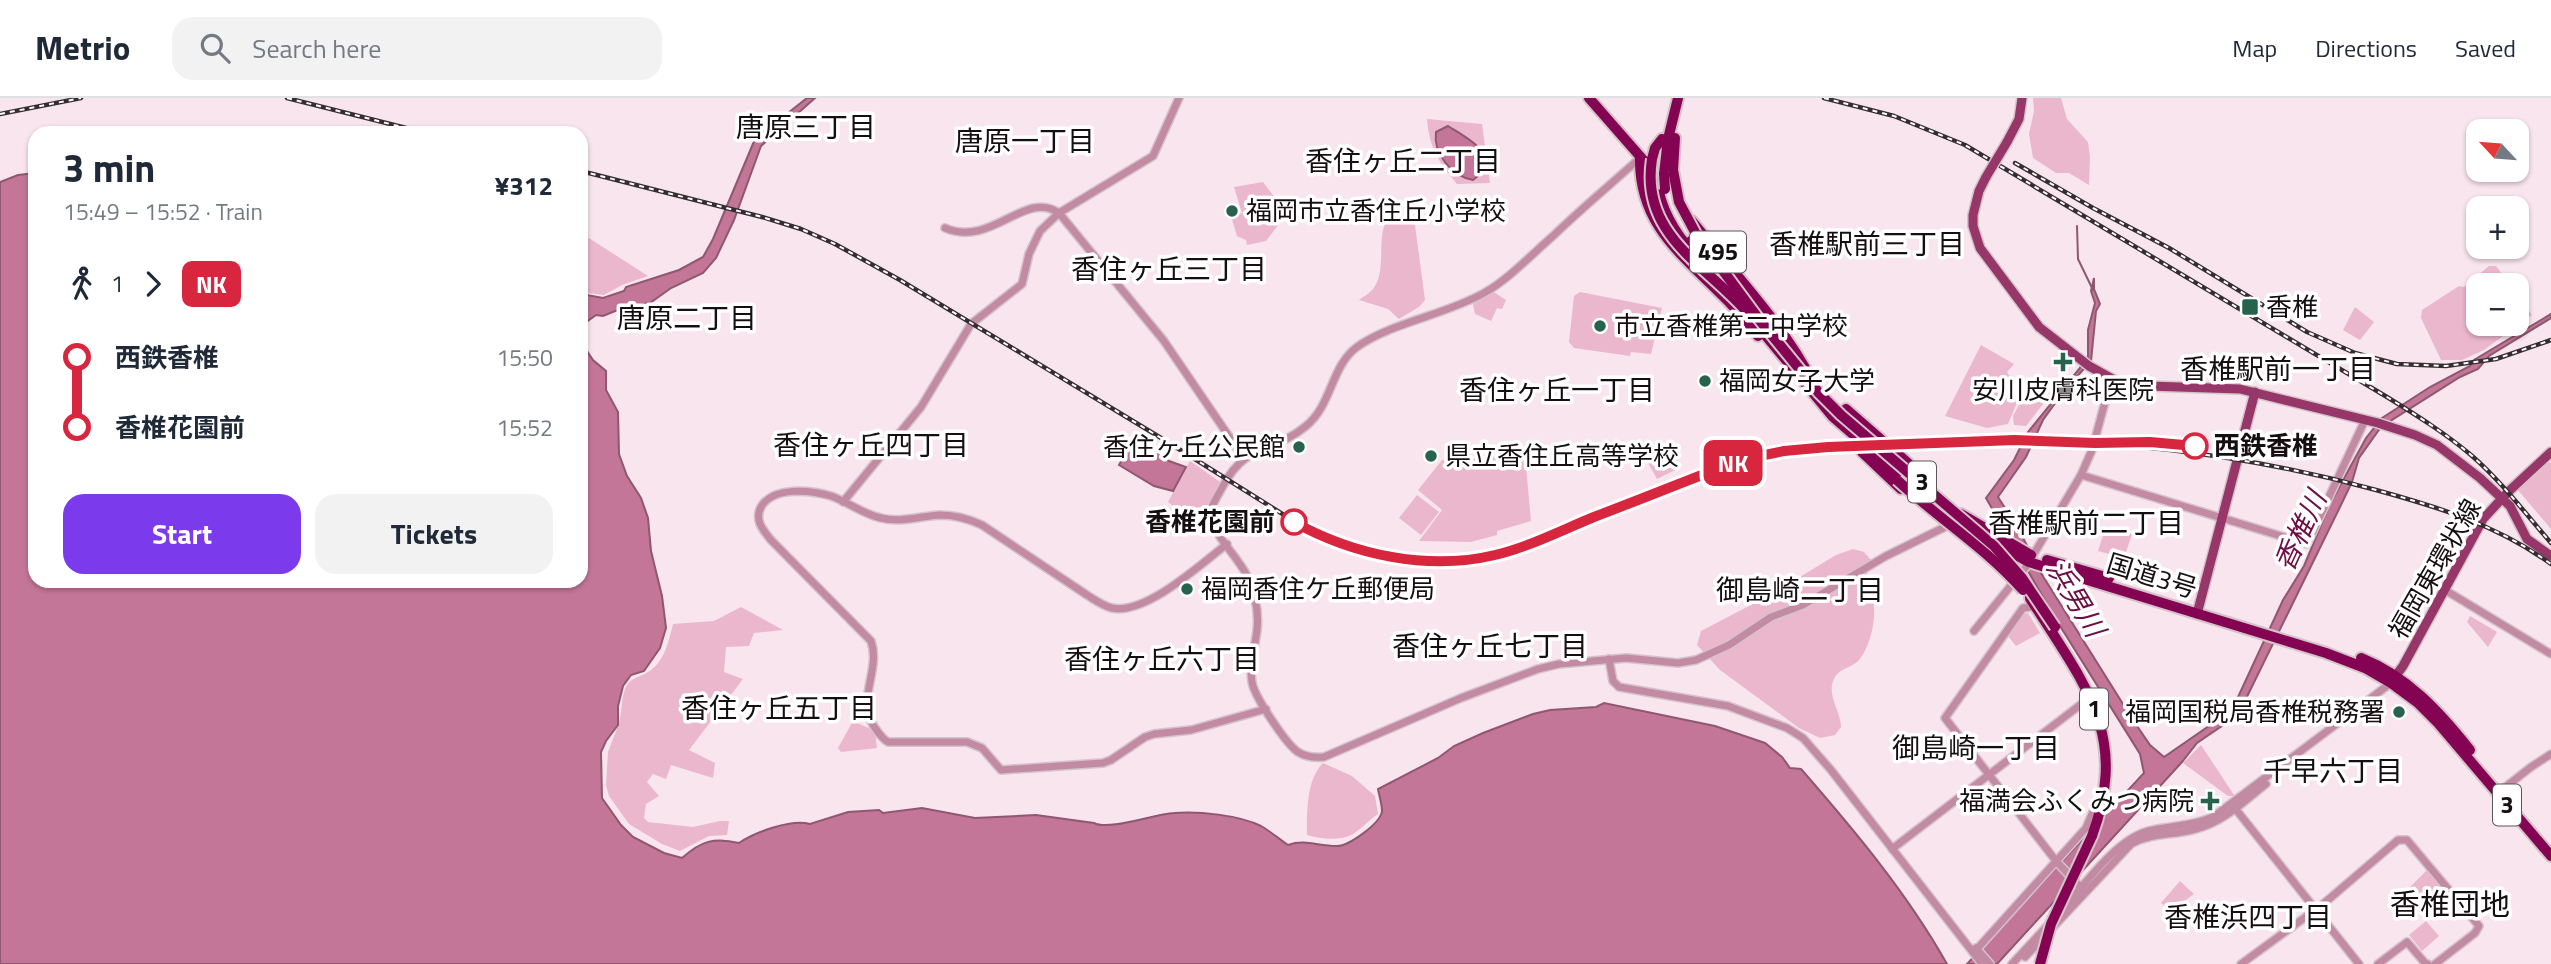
<!DOCTYPE html>
<html lang="en">
<head>
<meta charset="utf-8">
<style>
  body { margin:0; font-family:"Titillium Web","Noto Sans JP",sans-serif; background:#f2f2f3; color:#1f2937; height:100vh; display:flex; flex-direction:column; font-size:26px; white-space:nowrap }
  * { box-sizing:border-box; margin:0 }
  p { font-size:23px; color:#747a83 }
  .icon { flex:none; width:38px; height:38px; fill:none; stroke:currentColor; stroke-width:2; stroke-linecap:round; stroke-linejoin:round }
  .map { position:relative; flex:1; overflow:hidden }
  .sheet { position:absolute; left:28px; top:28px; width:560px; height:462px; display:flex; flex-direction:column; background:#fff; border-radius:21px; box-shadow:0 2px 5px #0004 }
  .sheet>* { flex:none }
  .badge { padding:0 14px; border-radius:10px; font-size:24px; line-height:46px }
  .needle { width:46px; rotate:296deg }
  .fabs { position:absolute; left:2466px; top:21px; display:grid; gap:14px }
  .fabs a { display:grid; place-items:center; width:63px; height:63px; border-radius:14px; background:#fff; box-shadow:0 2px 5px #0004; font-size:35px }
  .map>.badge { position:absolute; translate:-50% -50%; box-shadow:0 0 0 4px #fff }
  .legs { display:flex; align-items:center; gap:10px; height:77px; padding:0 35px; font-size:23px }
  .legs p { margin-inline-start:auto }
  .head { display:flex; align-items:center; justify-content:space-between; height:119px; padding:0 35px }
  h1 { font-size:38px; font-weight:700; line-height:52px }
  .cta { display:flex; gap:14px; margin-top:auto; padding:14px 35px }
  .cta a { flex:1; height:80px; border-radius:21px; background:#7c3aed; color:#fff; font-size:28px; font-weight:700; line-height:80px; text-align:center }
  .cta a+a { background:#f2f2f3; color:#1f2937 }
  ul { padding:0 35px; list-style:none }
  li { display:flex; align-items:center; gap:24px; height:70px; font-size:26px }
  li i { display:grid; place-items:center; width:10px; height:100%; margin:0 9px; background:currentColor }
  li i::after { content:''; width:18px; height:18px; margin:-9px; border:5px solid; border-radius:50%; background:#fff }
  li p { margin-inline-start:auto }
  li:first-child i { background:linear-gradient(#0000 50%,currentColor 0) }
  li:last-child i { background:linear-gradient(currentColor 50%,#0000 0) }
  header { display:flex; align-items:center; gap:42px; box-sizing:border-box; height:98px; padding:0 35px; background:#fff; border-bottom:2px solid #e0e1e3 }
  header strong { font-size:33px }
  nav { display:flex; gap:38px; margin-inline-start:auto; font-size:24px }
  .search { width:490px; height:63px; background:#f2f2f3; display:flex; align-items:center; gap:18px; box-sizing:border-box; padding:0 24px; border-radius:21px; color:#747a83; font-size:26px }
  .map>svg:first-child { display:block }
  .green { fill:#ebb7cd }
  .water { fill:#c37698; stroke:#8f5770; stroke-width:2 }
  .lines { fill:none; stroke-linecap:round; stroke-linejoin:round }
  .stream { stroke:#8f5770; stroke-width:2 }
  .minor-casing { stroke:#d5c3ca; stroke-width:10 }
  .major-casing { stroke:#d5c3ca; stroke-width:12 }
  .highway-casing { stroke:#d5c3ca; stroke-width:14 }
  .minor { stroke:#c38ba3; stroke-width:7 }
  .major { stroke:#973668; stroke-width:9 }
  .highway { stroke:#840453; stroke-width:10 }
  .rail-casing { stroke:#362d31; stroke-width:4.5 }
  .rail { stroke:#fff; stroke-width:2; stroke-dasharray:5; stroke-linecap:butt }
  .major-bridge-casing { stroke:#d5c3ca; stroke-width:12; stroke-linecap:butt }
  .highway-bridge-casing { stroke:#d5c3ca; stroke-width:14; stroke-linecap:butt }
  .major-bridge { stroke:#973668; stroke-width:9 }
  .highway-bridge { stroke:#840453; stroke-width:10 }
  .line-1-casing { stroke:#fff; stroke-width:16 }
  .line-1 { stroke:#d7263d; stroke-width:10 }
  .poi-dot { fill:#26624c; stroke:#fff; stroke-width:2.5 }
  .stop-1-dot { fill:#fff; stroke:#d7263d; stroke-width:3.5 }
  .labels { text-anchor:middle; stroke-width:7; stroke-linejoin:round; paint-order:stroke }
  .shield { fill:#fff; stroke:#5c5759; stroke-width:2 }
  .shield-label { font-size:24px; font-weight:bold; fill:#160f12 }
  .poi-label { font-size:26px; fill:#160f12; stroke:#fff; text-anchor:start }
  .stop-label { font-size:26px; font-weight:bold; fill:#160f12; stroke:#fff; text-anchor:start }
  .street-label { font-size:26px; fill:#160f12; stroke:#fff }
  .neighbourhood-label { font-size:28px; fill:#160f12; stroke:#fff }
  .water-label { font-size:28px; font-style:italic; fill:#6d0f45; stroke:#fff }
  .quarter-label { font-size:30px; fill:#160f12; stroke:#fff }
</style>
</head>
<body>
<header>
<strong>Metrio</strong>
<div class="search"><svg class="icon" aria-label="search" viewBox="0 0 24 24"><circle cx="10" cy="10" r="6"/><path d="M15 15l6 6"/></svg>Search here</div>
<nav><a>Map</a><a>Directions</a><a>Saved</a></nav>
</header>
<div class="map">
<svg width="2551" height="866" viewBox="0 0 2551 866">
  <rect width="100%" height="100%" fill="#f9e5ed"/>
  <!-- green -->
  <g class="green">
    <polygon points="2033,0 2061,0 2067,21 2088,44 2090,59 2089,87 2069,75 2056,75 2033,60 2029,36 2034,13"/>
    <path d="M1427,21L1482,26L1490,85L1457,86C1439,65 1429,49 1427,21Z"/>
    <polygon points="1263,84 1275,100 1279,126 1266,143 1247,147 1246,142 1237,138 1231,118 1242,115 1234,89"/>
    <path d="M1394,118L1415,127L1425,202L1419,209L1399,221L1388,211L1359,202C1363,199 1370,195 1373,191C1388,171 1375,140 1388,120Z"/>
    <polygon points="581,135 648,178 622,187 604,197 581,194"/>
    <polygon points="2489,168 2496,168 2510,187 2478,187 2478,226 2516,226 2517,196 2532,217 2484,252 2462,262 2441,262 2421,220 2422,212 2459,188 2464,189"/>
    <polygon points="1492,193 1506,202 1502,211 1497,210 1491,223 1475,216 1473,206"/>
    <polygon points="1580,194 1662,210 1651,256 1631,254 1630,258 1574,250 1569,244 1574,198"/>
    <polygon points="2355,209 2374,224 2360,242 2343,232"/>
    <path d="M581,244L593,262L606,273V292L618,314L619,356L627,378L641,400L648,420L653,466L662,498L666,530L660,550L644,573L631,577L623,588L618,608V626C623,616 620,601 626,589C631,579 639,580 648,574C664,565 669,543 673,526L714,523L741,509L783,532L754,535L749,548L726,549L724,574L743,581L689,652L715,665L713,680L671,667L666,681L653,676L647,684L659,698L646,706L644,720L648,724L693,729L720,723H729L727,737L709,738L680,753L662,746L629,726L609,698L606,687L608,654L618,628L613,606Z"/>
    <polygon points="1981,247 2014,266 2007,274 2021,295 2008,326 1987,330 1945,318"/>
    <polygon points="2044,297 2047,301 2026,328 2014,327 2013,318 2020,305"/>
    <polygon points="1670,348 1681,369 1657,381 1646,361"/>
    <polygon points="1521,354 1525,358 1531,423 1497,433 1497,437 1471,444 1419,443 1442,412 1418,392 1442,362 1455,364"/>
    <polygon points="1190,363 1223,386 1209,418 1184,416 1168,404"/>
    <polygon points="2547,363 2551,365 2551,431 2517,391"/>
    <polygon points="1417,397 1439,414 1421,437 1399,420"/>
    <polygon points="2106,428 2132,436 2124,460 2098,453"/>
    <path d="M1853,451L1864,454L1872,463L1864,484C1866,489 1870,494 1872,499C1878,516 1871,548 1859,562C1852,570 1839,570 1834,581C1826,597 1841,613 1841,629L1835,637L1820,640L1799,630L1720,572L1697,547L1701,533L1772,496L1836,457Z"/>
    <polygon points="2028,515 2040,535 2016,548 2008,538 2022,517"/>
    <polygon points="2470,518 2497,534 2488,549 2467,524"/>
    <polygon points="853,623 875,633 877,650 841,654 838,650"/>
    <polygon points="2201,647 2234,697 2233,698 2228,698 2183,665"/>
    <path d="M1323,665L1352,678L1375,698L1378,716C1370,721 1357,735 1351,737C1339,743 1320,741 1307,737C1307,715 1306,682 1323,665Z"/>
    <polygon points="2427,772 2447,793 2448,797 2427,815 2402,797"/>
    <polygon points="2180,783 2194,796 2171,813 2161,805"/>
    <polygon points="2426,823 2439,838 2422,853 2409,837"/>
  </g>
  <!-- water -->
  <g class="water">
    <polygon points="807,0 815,0 761,48 734,122 716,160 703,175 671,190 650,205 625,209 603,218 596,217 581,228 581,196 603,200 624,193 626,189 679,172 703,159 713,141 755,41"/>
    <path d="M1448,28C1465,39 1506,58 1473,82C1451,78 1433,55 1436,34Z"/>
    <path d="M35,75V483H581V244L593,262L606,273V292L618,314L619,356L627,378L641,400L648,420L651,453L662,498L666,530L660,550L644,573L631,577L623,588L618,608V627L606,643L601,654L602,700L621,727L633,739L664,755L682,760C701,743 714,739 739,745C755,734 791,721 810,726L848,714L879,712L883,715L922,710L975,720L1036,717L1094,725C1109,733 1154,716 1174,715C1198,713 1239,717 1261,728C1270,733 1279,741 1288,747C1305,741 1318,748 1336,748C1348,749 1381,725 1382,713C1382,706 1379,697 1378,691L1438,660L1454,648L1483,635L1533,616L1550,612L1596,609L1604,605L1715,628L1765,645L1782,659L1790,670L1801,671C1855,733 1907,795 1947,866H0V84L18,77Z"/>
    <polygon points="2094,180 2094,191 2100,206 2096,213 2091,263 2064,293 2043,322 2026,359 1998,399 2019,432 2041,475 2133,622 2150,647 2164,659 2232,612 2283,502 2304,468 2330,406 2366,340 2382,320 2430,289 2470,268 2474,262 2551,216 2551,220 2489,258 2478,271 2460,279 2381,329 2359,360 2352,384 2340,409 2238,617 2197,645 2182,664 1997,866 1967,866 2144,675 2140,656 2055,520 1986,400 2014,362 2028,334 2088,260 2088,232 2095,205 2091,193"/>
    <polygon points="1138,341 1144,342 1169,363 1186,369 1173,393 1154,388 1119,367 1134,342"/>
  </g>
  <g class="lines">
    <!-- stream -->
    <polyline class="stream" points="2077,128 2078,161 2093,192"/>
    <defs>
      <g id="minor">
        <path d="M1640,60C1611,86 1581,111 1553,138C1531,157 1509,181 1484,195C1445,217 1390,225 1357,249C1331,268 1332,307 1306,328C1274,355 1246,344 1223,388C1219,396 1213,404 1211,412C1206,431 1241,461 1248,480C1255,496 1259,514 1257,532C1255,549 1249,567 1252,584C1254,598 1286,646 1298,654C1306,659 1314,660 1324,659L1461,600L1538,571L1559,566L1626,560L1678,565L1696,562L1729,547L1771,519L1803,507L1886,458L1947,428"/>
        <path d="M945,130C992,150 1025,91 1059,115L1164,243L1243,359"/>
        <polyline points="2081,377 2307,446 2365,322"/>
        <polyline points="843,404 921,309 971,226 1022,186 1029,156 1040,133 1059,115 1153,58 1179,0"/>
        <path d="M1227,446C1201,466 1146,517 1112,510C1103,508 1095,502 1087,497L982,427C969,421 955,417 940,417C921,418 900,425 881,420C863,416 848,404 831,398C811,392 773,388 761,409C754,422 763,432 771,442L871,543C881,571 857,599 873,627C878,634 881,640 888,644H967L982,650L1001,672L1103,665L1111,662L1145,639L1154,636L1191,632L1266,611"/>
        <polyline points="2445,492 2551,556"/>
        <polyline points="2029,503 2031,509 2023,510 1945,620 2056,763 2084,793"/>
        <polyline points="1974,533 2026,469 2081,377 2092,352 2111,282"/>
        <polyline points="1609,561 1613,583 1619,589 1728,608 1787,630 1803,640 1831,672 1982,866"/>
        <polyline points="2503,691 2531,669 2551,656"/>
        <polyline points="2234,709 2359,866"/>
        <polyline points="1892,751 2084,604"/>
        <path d="M2060,814C2083,789 2115,742 2148,733C2171,727 2190,729 2213,719L2391,585"/>
        <polyline points="1976,850 1990,866"/>
        <polyline points="1977,851 2086,730 2096,707"/>
        <path d="M2025,859L2131,746C2152,734 2174,738 2196,731C2224,724 2244,703 2266,686"/>
        <polyline points="2012,866 2050,825"/>
        <polyline points="2241,866 2322,807 2398,742 2407,742 2479,828 2475,835 2435,866"/>
        <polyline points="2378,866 2407,844 2425,865 2428,866"/>
      </g>
      <g id="major">
        <polyline points="2007,44 2019,21 2022,0"/>
        <polyline points="1986,79 1979,93 1973,117 1973,128 1980,150 2039,229 2089,268 2118,284 2148,288 2240,291 2378,325 2415,337 2437,347 2480,380 2510,408 2527,441 2551,458"/>
        <polyline points="2197,516 2255,294"/>
        <polyline points="2392,583 2403,568 2483,421 2508,394 2551,354"/>
      </g>
      <g id="highway">
        <polyline points="1589,0 1645,64"/>
        <path d="M1640,60C1639,126 1681,156 1723,198C1736,210 1747,225 1758,238"/>
        <polyline points="1652,61 1655,50 1662,41"/>
        <polyline points="1673,72 1675,40"/>
        <polyline points="1664,76 1668,41 1678,0"/>
        <path d="M1657,84C1661,112 1674,134 1693,155"/>
        <path d="M1692,123C1732,173 1784,227 1812,283"/>
        <polyline points="1691,143 1716,170"/>
        <polyline points="1757,227 1833,319 1923,397 1953,421 1969,430"/>
        <polyline points="1846,311 1908,365"/>
        <polyline points="1862,354 1901,391"/>
        <polyline points="1961,416 2031,457"/>
        <polyline points="1992,444 2029,464 2326,555 2365,570 2391,585 2418,605 2438,625 2551,758"/>
        <polyline points="2047,462 2109,480"/>
        <path d="M2030,500C2083,585 2130,635 2092,738"/>
        <path d="M2361,560C2408,579 2439,613 2470,652"/>
      </g>
    </defs>
    <!-- minor casing -->
    <use href="#minor" class="minor-casing"/>
    <!-- major casing -->
    <use href="#major" class="major-casing"/>
    <!-- highway casing -->
    <use href="#highway" class="highway-casing"/>
    <!-- minor -->
    <use href="#minor" class="minor"/>
    <!-- major -->
    <use href="#major" class="major"/>
    <!-- highway -->
    <use href="#highway" class="highway"/>
    <defs>
      <g id="rail">
        <polyline points="287,0 426,35"/>
        <path d="M1824,0L1894,18L1965,47L2387,299C2416,317 2445,335 2471,357C2501,383 2525,415 2551,445"/>
        <polyline points="0,16 81,0"/>
        <polyline points="2015,65 2093,110 2169,150 2307,234 2355,255 2397,266 2446,268 2496,261 2551,242"/>
        <polyline points="581,73 762,119 801,131 835,146 900,182 1166,343 1300,427 1349,448 1392,459 1440,464 1495,457 1750,360 1784,353 1847,348"/>
        <path d="M1906,347C1950,345 1995,341 2039,342C2152,346 2267,362 2376,392C2438,409 2497,427 2551,466"/>
      </g>
    </defs>
    <!-- rail casing -->
    <use href="#rail" class="rail-casing"/>
    <!-- rail -->
    <use href="#rail" class="rail"/>
    <defs>
      <polyline id="major-bridge" points="1986,79 2007,44"/>
      <g id="highway-bridge">
        <path d="M1652,61C1640,137 1705,166 1748,215"/>
        <polyline points="1673,72 1679,104 1696,136 1758,220 1819,295 1841,317 1994,448 2022,480 2055,529"/>
        <polyline points="1664,76 1665,91"/>
        <path d="M1897,382C1938,420 1986,450 2023,492"/>
        <polyline points="2040,866 2051,826 2092,738"/>
      </g>
    </defs>
    <!-- major-bridge casing -->
    <use href="#major-bridge" class="major-bridge-casing"/>
    <!-- highway-bridge casing -->
    <use href="#highway-bridge" class="highway-bridge-casing"/>
    <!-- major-bridge -->
    <use href="#major-bridge" class="major-bridge"/>
    <!-- highway-bridge -->
    <use href="#highway-bridge" class="highway-bridge"/>
  </g>
  <g class="lines">
    <defs>
      <path id="line-1" d="M1294,424C1353,457 1428,473 1495,457C1529,449 1562,432 1594,419C1639,402 1683,384 1728,367L1750,360L1784,353L1828,349L2015,342L2095,345L2150,344L2195,348"/>
    </defs>
    <!-- line-1 casing -->
    <use href="#line-1" class="line-1-casing"/>
    <!-- line-1 -->
    <use href="#line-1" class="line-1"/>
  </g>
  <!-- markers -->
  <g class="poi-dot">
    <circle cx="1232" cy="113" r="7"/>
    <rect x="2241" y="200" width="18" height="18" rx="3.5"/>
    <circle cx="1600" cy="228" r="7"/>
    <path d="M2059.5 253.5h7v7h7v7h-7v7h-7v-7h-7v-7h7z"/>
    <circle cx="1705" cy="283" r="7"/>
    <circle cx="1299" cy="349" r="7"/>
    <circle cx="1431" cy="358" r="7"/>
    <circle cx="1187" cy="491" r="7"/>
    <circle cx="2399" cy="614" r="7"/>
    <path d="M2206.5 692.5h7v7h7v7h-7v7h-7v-7h-7v-7h7z"/>
  </g>
  <g class="stop-1-dot">
    <circle cx="2195" cy="348" r="12"/>
    <circle cx="1294" cy="424" r="12"/>
  </g>
  <g class="labels">
    <!-- shield labels -->
    <g class="shield">
      <rect x="1690" y="133.5" width="56" height="41" rx="5"/>
      <rect x="1908" y="363.5" width="28" height="41" rx="5"/>
      <rect x="2080" y="590.5" width="28" height="41" rx="5"/>
      <rect x="2493" y="686.5" width="28" height="41" rx="5"/>
    </g>
    <g class="shield-label">
      <text x="1718" y="162">495</text>
      <text x="1922" y="392">3</text>
      <text x="2094" y="619">1</text>
      <text x="2507" y="715">3</text>
    </g>
    <!-- poi labels -->
    <g class="poi-label">
      <text x="1246" y="122">福岡市立香住丘小学校</text>
      <text x="2266" y="218">香椎</text>
      <text x="1614" y="237">市立香椎第二中学校</text>
      <text x="1719" y="292">福岡女子大学</text>
      <text x="2063" y="301" text-anchor="middle">安川皮膚科医院</text>
      <text x="1285" y="358" text-anchor="end">香住ヶ丘公民館</text>
      <text x="1445" y="367">県立香住丘高等学校</text>
      <text x="1201" y="500">福岡香住ケ丘郵便局</text>
      <text x="2385" y="623" text-anchor="end">福岡国税局香椎税務署</text>
      <text x="2194" y="712" text-anchor="end">福満会ふくみつ病院</text>
    </g>
    <!-- stop labels -->
    <g class="stop-label">
      <text x="2214" y="357">西鉄香椎</text>
      <text x="1275" y="433" text-anchor="end">香椎花園前</text>
    </g>
    <!-- street labels -->
    <g class="street-label">
      <text transform="translate(2435 471) rotate(-60)" y="9">福岡東環状線</text>
      <text transform="translate(2152 478) rotate(17)" y="9">国道3号</text>
    </g>
    <!-- neighbourhood labels -->
    <g class="neighbourhood-label">
      <text x="806" y="39">唐原三丁目</text>
      <text x="1025" y="53">唐原一丁目</text>
      <text x="1403" y="73">香住ヶ丘二丁目</text>
      <text x="1867" y="156">香椎駅前三丁目</text>
      <text x="1169" y="181">香住ヶ丘三丁目</text>
      <text x="687" y="230">唐原二丁目</text>
      <text x="2278" y="281">香椎駅前一丁目</text>
      <text x="1557" y="302">香住ヶ丘一丁目</text>
      <text x="871" y="357">香住ヶ丘四丁目</text>
      <text x="2086" y="435">香椎駅前二丁目</text>
      <text x="1800" y="502">御島崎二丁目</text>
      <text x="1490" y="558">香住ヶ丘七丁目</text>
      <text x="1162" y="571">香住ヶ丘六丁目</text>
      <text x="779" y="620">香住ヶ丘五丁目</text>
      <text x="1976" y="660">御島崎一丁目</text>
      <text x="2333" y="683">千早六丁目</text>
      <text x="2248" y="829">香椎浜四丁目</text>
    </g>
    <!-- water labels -->
    <g class="water-label">
      <text transform="translate(2300 433) rotate(-65)" y="10">香椎川</text>
      <text transform="translate(2076 500) rotate(59)" y="10">浜男川</text>
    </g>
    <!-- quarter labels -->
    <g class="quarter-label">
      <text x="2450" y="817">香椎団地</text>
    </g>
  </g>
</svg>
<div class="fabs">
<a><svg class="needle" viewBox="-14 -14 28 28"><path d="M0-13l5 13h-10z" fill="#e53935"/><path d="M0 13l5-13h-10z" fill="#747a83"/></svg></a>
<a>+</a>
<a>−</a>
</div>
<b class="badge" style="left:1733px;top:365px;background:#d7263d;color:#fff">NK</b>
<section class="sheet">
<div class="head"><div><h1>3 min</h1><p>15:49 – 15:52 · Train</p></div><b>¥312</b></div>
<div class="legs"><svg class="icon" aria-label="walk" viewBox="0 0 24 24"><circle cx="13" cy="4" r="2"/><path d="M13 8l-2 6 4 7M11 14l-3 7M7 12l3-4h3l4 4"/></svg>1<svg class="icon" aria-label="forward" viewBox="0 0 24 24"><path d="M9 5l7 7-7 7"/></svg><b class="badge" style="background:#d7263d;color:#fff">NK</b></div>
<ul>
<li><i style="color:#d7263d"></i><b>西鉄香椎</b><p>15:50</p></li>
<li><i style="color:#d7263d"></i><b>香椎花園前</b><p>15:52</p></li>
</ul>
<div class="cta"><a>Start</a><a>Tickets</a></div>
</section>
</div>
</body>
</html>
